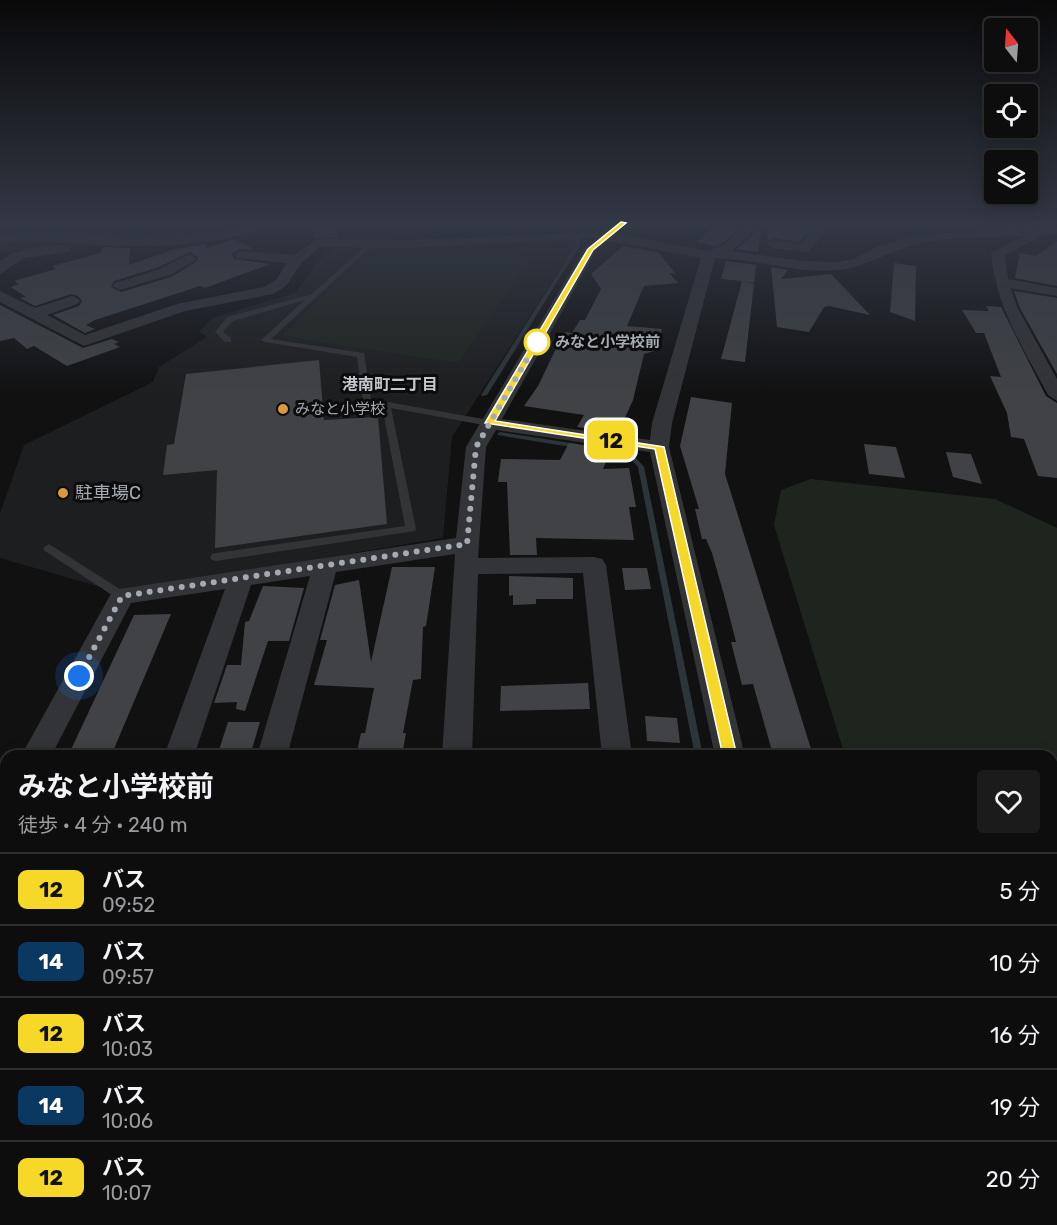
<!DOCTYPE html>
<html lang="ja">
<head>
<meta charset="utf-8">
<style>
  body { margin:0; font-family:Rubik,"Noto Sans JP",sans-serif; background:#1b1b1c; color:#f1f3f6; height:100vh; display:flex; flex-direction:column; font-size:22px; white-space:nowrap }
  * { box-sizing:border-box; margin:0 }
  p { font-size:20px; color:#9a9c9e }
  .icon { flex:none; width:33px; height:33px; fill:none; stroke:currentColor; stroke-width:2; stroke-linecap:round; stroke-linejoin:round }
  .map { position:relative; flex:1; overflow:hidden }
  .side { position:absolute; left:0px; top:750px; width:1058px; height:476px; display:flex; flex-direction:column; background:#0d0d0e; border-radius:18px 18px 0 0; box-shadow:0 3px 15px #0003,0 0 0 2px #2d2d2e }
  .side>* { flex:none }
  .badge { padding:0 12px; border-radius:9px; font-size:21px; line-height:39px }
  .needle { width:39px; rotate:343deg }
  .controls { position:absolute; left:984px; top:18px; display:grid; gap:12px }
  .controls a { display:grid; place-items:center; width:54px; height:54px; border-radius:6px; background:#0d0d0e; box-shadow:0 3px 15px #0003,0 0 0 2px #2d2d2e; font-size:30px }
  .you { position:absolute; width:30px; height:30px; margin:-15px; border:4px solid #fff; border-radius:50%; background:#1a73e8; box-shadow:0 0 0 9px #1a73e833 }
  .map>.badge { position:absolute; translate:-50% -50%; box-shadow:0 0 0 3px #fff }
  .round { display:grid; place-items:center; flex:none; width:63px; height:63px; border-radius:6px; background:#1b1b1c }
  .head { display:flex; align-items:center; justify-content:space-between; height:102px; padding:0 18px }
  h1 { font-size:28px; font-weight:700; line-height:45px }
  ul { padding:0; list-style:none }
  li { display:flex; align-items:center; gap:18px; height:72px; padding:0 18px; border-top:2px solid #2d2d2e }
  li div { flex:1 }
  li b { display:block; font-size:22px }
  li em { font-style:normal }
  li .badge { min-width:66px; font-weight:700; text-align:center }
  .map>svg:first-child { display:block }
  .built { fill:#1d1e1f }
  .green { fill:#1e251e }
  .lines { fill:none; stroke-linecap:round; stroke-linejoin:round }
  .stream { fill:#2c353a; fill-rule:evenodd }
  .building { fill:#404245; fill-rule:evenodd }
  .service { fill:#333437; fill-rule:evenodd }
  .minor { fill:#333437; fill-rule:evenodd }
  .line { fill:#f6d928; stroke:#fff; stroke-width:1.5 }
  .walk { stroke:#a4aab2; stroke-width:6; stroke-dasharray:0 10.8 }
  .stop-dot { fill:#fff; stroke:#f6d928; stroke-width:3 }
  .poi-dot { fill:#dc9840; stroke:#0c0c0d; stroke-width:2 }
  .labels { text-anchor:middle; stroke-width:6; stroke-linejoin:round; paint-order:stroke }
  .far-stop-label { font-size:15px; font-weight:bold; fill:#a4aab2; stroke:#0c0c0d; text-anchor:start }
  .far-poi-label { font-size:15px; fill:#a4aab2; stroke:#0c0c0d; text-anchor:start }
  .far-neighbourhood-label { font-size:16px; font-weight:bold; fill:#c5c8ce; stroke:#0c0c0d }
  .poi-label { font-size:18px; fill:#a4aab2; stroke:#0c0c0d; text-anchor:start }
</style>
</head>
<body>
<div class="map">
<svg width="1057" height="1225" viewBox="0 0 1057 1225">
  <rect width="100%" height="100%" fill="#111112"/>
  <!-- built -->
  <polygon class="built" points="574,238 577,241 573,249 452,437 443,538 118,592 0,558 0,513 24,445 153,382 159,367 207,337 199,332 212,318 295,293 321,258 334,247 385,248"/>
  <!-- green -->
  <g class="green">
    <polygon points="0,223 261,223 242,230 146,244 0,251"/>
    <path d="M479,247L518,251L529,261L458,363L281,336C305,314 356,260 386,251C415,243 450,247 479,247Z"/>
    <polygon points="811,479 995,499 1057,528 1057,1225 1035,1225 1033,1220 1052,1220 1052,756 845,756 774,525 781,490"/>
  </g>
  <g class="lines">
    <!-- stream -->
    <g class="stream">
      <polygon points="552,223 557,223 569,231 566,232"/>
      <polygon points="576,237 579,238 580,245 487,395 482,396 481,395 576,245"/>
      <polygon points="500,432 577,444 580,446 577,448 498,435 497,434"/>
      <polygon points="600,448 636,458 644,467 703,756 695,756 638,467 632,460 598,451 597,450"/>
      <polygon points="785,1220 798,1220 800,1225 786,1225"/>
    </g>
  </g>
  <!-- building -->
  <g class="building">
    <polygon points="315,223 338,223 337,237 314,238"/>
    <polygon points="717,223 746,223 724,242 715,246 697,242"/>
    <polygon points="766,223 811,223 808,226 814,227 799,242 774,238 768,241"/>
    <polygon points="761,227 758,252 737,249"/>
    <path d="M234,239L255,250L240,249L232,254L234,259L270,264L205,288L200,286L95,320L86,325L95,329L85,333L53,315L79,306L82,301L78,296L71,294L35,306L20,298L26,297L11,287L19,284L14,281L56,269L52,266L101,253L102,247L130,248L129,265L172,250L205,244L207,248ZM190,252L198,257L196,262L171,277L121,292L111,287L114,281L159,267Z"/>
    <polygon points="1057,241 1057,286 1015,278 1020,253 1036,256"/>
    <polygon points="623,246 658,252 676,274 669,273 678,283 644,286 627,326 662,329 654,351 644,354 633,400 618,433 577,427 584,415 524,406 538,386 564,332 572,333 580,320 585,320 601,289 591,274"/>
    <polygon points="726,261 756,265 754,283 742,281 754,284 745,362 721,359 742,281 721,279"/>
    <polygon points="894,263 916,266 915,321 890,312"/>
    <polygon points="771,267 788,270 781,279 831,274 870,315 829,306 824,307 809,332 777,327"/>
    <polygon points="1014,291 1057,298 1057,374 1020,308"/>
    <polygon points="0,305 83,348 112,339 119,342 114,344 120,347 67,366 34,346 27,349 14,338 0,341"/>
    <polygon points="986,306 1001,307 1046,396 1057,403 1057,478 1038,476 1024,439 1011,437 1007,413 990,376 1001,377 984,333 976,333 962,310 989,311"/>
    <polygon points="319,360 324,420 378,417 387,524 215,548 217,470 163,475 167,445 174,444 186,374"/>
    <polygon points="691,397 732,403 725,474 812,752 772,751 753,684 742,685 731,642 736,642 724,595 712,553 706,539 702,539 695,509 699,509 680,446"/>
    <polygon points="569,443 611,449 603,469 629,468 636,507 629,507 634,540 536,538 537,555 510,555 507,482 498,482 501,459 560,460"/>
    <polygon points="864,444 896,447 905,478 869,474"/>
    <polygon points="946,452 971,454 982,484 953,477"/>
    <polygon points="392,567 435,567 426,626 423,627 421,679 413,680 403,733 406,733 402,756 356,756 361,733 365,733 374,688 314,685 327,640 320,640 335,585 359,580 371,662"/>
    <polygon points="622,568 647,568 651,589 625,590"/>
    <polygon points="509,576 573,578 573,599 536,599 536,604 513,605 513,595 509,596"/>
    <polygon points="263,586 304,588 289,641 268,641 245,711 236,709 237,702 214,703 227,665 241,665 245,622 249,621"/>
    <polygon points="171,614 111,756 68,756 134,615"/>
    <polygon points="588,683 590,709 500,711 501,686"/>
    <polygon points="645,716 677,718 680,743 647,741"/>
    <polygon points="228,722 260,722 250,756 229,756 229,750 219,750"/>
  </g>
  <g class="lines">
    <!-- service -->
    <g class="service">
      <polygon points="368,244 373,245 271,339 364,353 371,399 489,420 494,423 489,426 391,408 416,529 415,531 216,561 212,560 210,557 212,554 216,553 405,526 382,406 363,401 357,357 265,342 261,340 305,300 233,321 223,332 231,338 231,342 225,342 215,332 227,317 312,294"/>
      <polygon points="49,544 126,593 128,596 126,599 118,599 45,551 43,548"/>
    </g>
    <!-- minor -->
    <g class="minor">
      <path d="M254,223H272C265,231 249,233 238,236C198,245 156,247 115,246C76,244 39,239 0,244V236C87,224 165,253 254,223Z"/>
      <path d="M749,223H762L732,251L802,261L837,262L853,259L879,246L920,235L1057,226V234L1043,235L1005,255L1008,279L1057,288V296L1010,288L1018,309L1057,379V401L1048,395C1023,347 996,308 991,253L1024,236C991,238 949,236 918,244C890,250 867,267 839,270C798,274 756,259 715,258L672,423L669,447L745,756H715L650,452L496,430L486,447L478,558L594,557L602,559L606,565L632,756H602L583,573L478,574L472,756H442L455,554L336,572L287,756H257L310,576L251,585L194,756H164L225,589L131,603L51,756H21L113,590L456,538L466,447L584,249L596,238L409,248L320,247L302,262L286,286L273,294L185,311L84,346L0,302V291L35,308L72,296L77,298L80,301L77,304L47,315L85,335L177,304L264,287L276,280L287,263L236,258L234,255L241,251L294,255L317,239L409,240L604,232L614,226L620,230L617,234L709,251L725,244ZM609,241L701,258L652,423L650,440L502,419L596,251Z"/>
      <polygon points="821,223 834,223 808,252 774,248 767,244 774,240 800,244"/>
      <path d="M63,245L70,249L68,252L24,258L0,274V261C18,248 41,245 63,245Z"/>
      <polygon points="189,254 196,258 194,261 170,275 120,290 113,286 115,283 160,269"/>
      <rect x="405" y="1220" width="46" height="5"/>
      <polygon points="809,1220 855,1220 857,1225 811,1225"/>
    </g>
  </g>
  <!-- sky -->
  <linearGradient id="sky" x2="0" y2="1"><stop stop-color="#09090a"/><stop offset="0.57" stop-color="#323844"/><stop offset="1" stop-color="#323844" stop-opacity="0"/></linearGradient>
  <rect width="1057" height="394" fill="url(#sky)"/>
  <!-- line -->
  <polygon class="line" points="621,222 626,223 593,250 495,421 664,447 737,756 730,762 723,756 655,449 485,423 588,249"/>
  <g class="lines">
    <!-- walk -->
    <polyline class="walk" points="79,676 122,596 467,544 476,447 537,342"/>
  </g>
  <!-- markers -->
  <circle class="stop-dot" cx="537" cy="342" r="12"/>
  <g class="poi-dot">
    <circle cx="283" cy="409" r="6"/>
    <circle cx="63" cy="493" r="6"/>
  </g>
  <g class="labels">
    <!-- far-stop labels -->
    <g class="far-stop-label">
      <text x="555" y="347">みなと小学校前</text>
    </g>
    <!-- far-poi labels -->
    <g class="far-poi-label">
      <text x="295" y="414">みなと小学校</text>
    </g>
    <!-- far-neighbourhood labels -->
    <g class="far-neighbourhood-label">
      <text x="390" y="390">港南町二丁目</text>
    </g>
    <!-- poi labels -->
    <g class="poi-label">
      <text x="75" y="499">駐車場C</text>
    </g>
  </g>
</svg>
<div class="controls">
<a><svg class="needle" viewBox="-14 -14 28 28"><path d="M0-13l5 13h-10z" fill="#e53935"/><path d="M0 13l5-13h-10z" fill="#9a9c9e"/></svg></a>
<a><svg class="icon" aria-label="locate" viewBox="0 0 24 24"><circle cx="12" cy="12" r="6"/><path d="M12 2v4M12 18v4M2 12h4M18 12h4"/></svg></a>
<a><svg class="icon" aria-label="layers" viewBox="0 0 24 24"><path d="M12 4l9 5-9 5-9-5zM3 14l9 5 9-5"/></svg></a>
</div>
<div class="you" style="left:79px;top:676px"></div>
<b class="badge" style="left:611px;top:440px;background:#f6d928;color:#111">12</b>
<section class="side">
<div class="head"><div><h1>みなと小学校前</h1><p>徒歩 · 4 分 · 240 m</p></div><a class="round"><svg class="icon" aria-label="heart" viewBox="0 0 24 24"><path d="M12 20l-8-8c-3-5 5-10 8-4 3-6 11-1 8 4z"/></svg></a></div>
<ul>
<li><span class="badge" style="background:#f6d928;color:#111">12</span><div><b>バス</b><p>09:52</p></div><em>5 分</em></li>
<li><span class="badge" style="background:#0b3861;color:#fff">14</span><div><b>バス</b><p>09:57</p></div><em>10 分</em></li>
<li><span class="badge" style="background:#f6d928;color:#111">12</span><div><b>バス</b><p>10:03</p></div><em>16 分</em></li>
<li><span class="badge" style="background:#0b3861;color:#fff">14</span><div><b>バス</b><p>10:06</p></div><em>19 分</em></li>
<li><span class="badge" style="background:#f6d928;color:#111">12</span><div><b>バス</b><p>10:07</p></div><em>20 分</em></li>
</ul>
</section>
</div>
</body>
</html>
